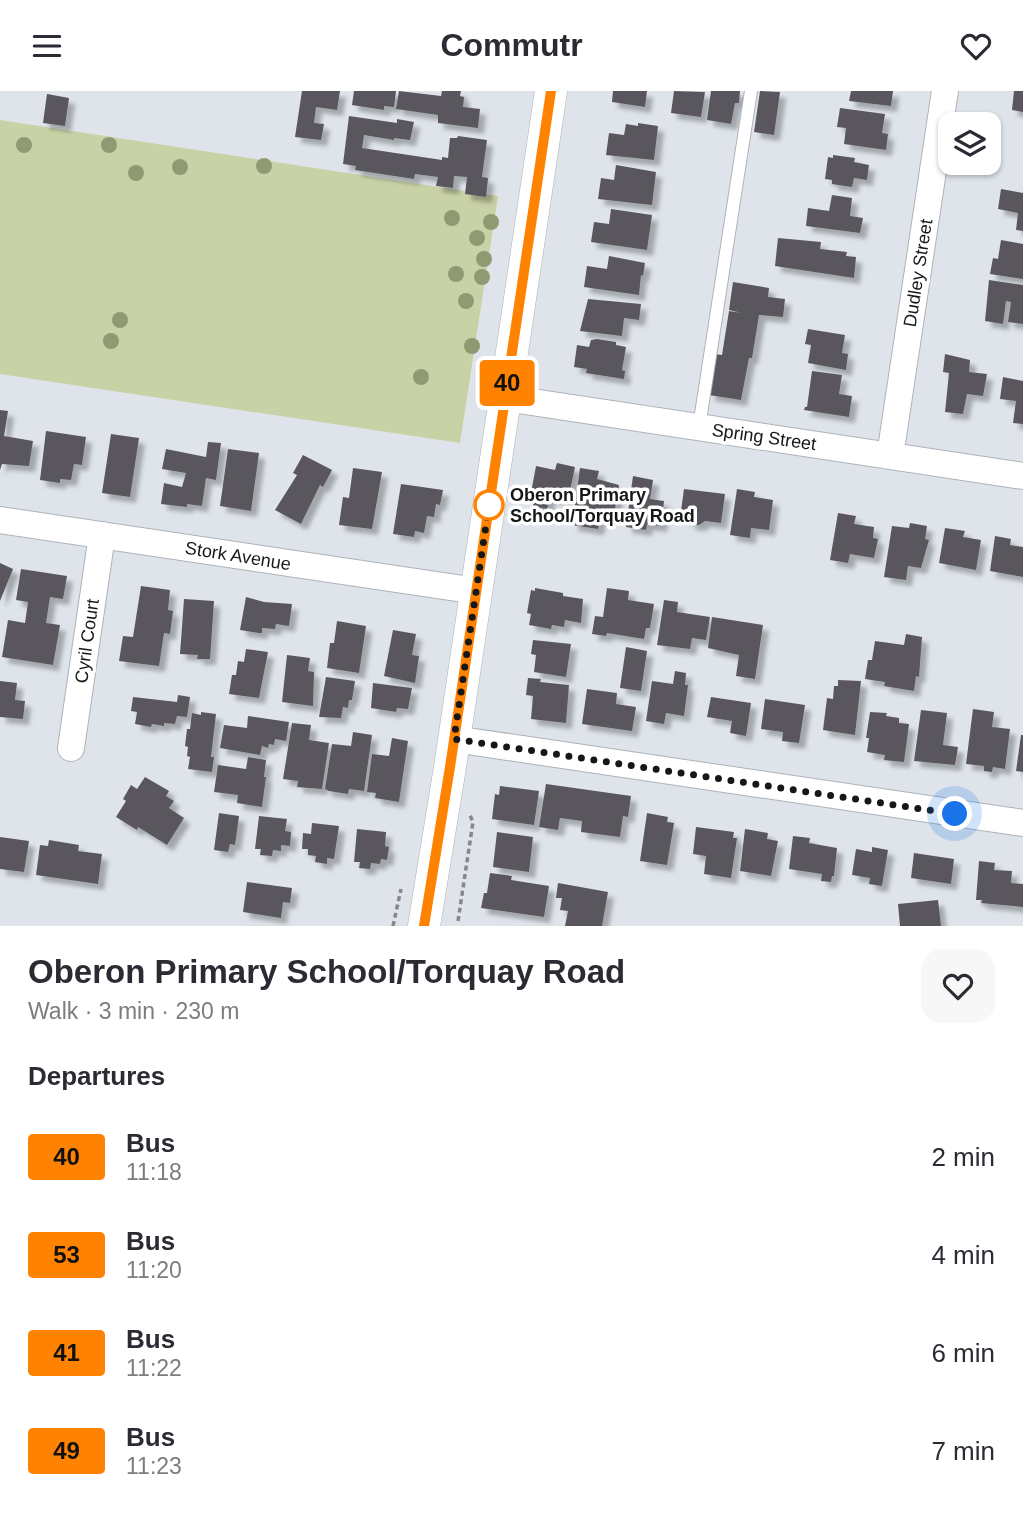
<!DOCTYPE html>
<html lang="en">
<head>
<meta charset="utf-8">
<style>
  body { margin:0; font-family:Helvetica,sans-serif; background:#f7f7f7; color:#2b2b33; height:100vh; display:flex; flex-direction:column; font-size:26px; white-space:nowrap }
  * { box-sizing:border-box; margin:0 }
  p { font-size:23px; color:#7c7c81 }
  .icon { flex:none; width:38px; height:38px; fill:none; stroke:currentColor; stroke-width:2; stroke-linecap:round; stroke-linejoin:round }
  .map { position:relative; height:835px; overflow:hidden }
  .side { display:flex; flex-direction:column; background:#fff; flex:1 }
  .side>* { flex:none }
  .badge { padding:0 14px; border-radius:5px; font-size:24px; line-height:46px }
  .buttons { position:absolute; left:938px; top:21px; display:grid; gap:14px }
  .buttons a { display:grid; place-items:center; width:63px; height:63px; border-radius:14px; background:#fff; box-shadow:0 2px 5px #0004; font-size:35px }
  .you { position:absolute; width:35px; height:35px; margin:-18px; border:5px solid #fff; border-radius:50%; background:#1a73e8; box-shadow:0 0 0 10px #1a73e833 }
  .map>.badge { position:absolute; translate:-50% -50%; box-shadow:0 0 0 4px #fff }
  h2 { padding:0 28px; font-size:26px; line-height:63px }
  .round { display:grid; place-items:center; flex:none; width:74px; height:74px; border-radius:21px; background:#f7f7f7 }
  .headline { display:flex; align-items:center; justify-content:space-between; height:119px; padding:0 28px }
  h1 { font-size:33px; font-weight:600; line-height:52px }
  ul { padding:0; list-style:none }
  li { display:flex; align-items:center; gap:21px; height:98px; padding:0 28px }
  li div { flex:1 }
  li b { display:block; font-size:26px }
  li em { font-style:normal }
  li .badge { min-width:77px; font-weight:700; text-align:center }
  header { display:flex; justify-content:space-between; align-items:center; height:91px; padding:0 28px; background:#fff; font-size:32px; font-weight:600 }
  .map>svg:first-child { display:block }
  .green { fill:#c9d2a7 }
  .building { fill:#5a575d; filter:url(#shadow) }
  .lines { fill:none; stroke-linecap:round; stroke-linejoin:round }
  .service-casing { stroke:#adb3b9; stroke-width:14 }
  .minor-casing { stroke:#adb3b9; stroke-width:28 }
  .tertiary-casing { stroke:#adb3b9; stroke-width:33 }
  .path { stroke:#84888c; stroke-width:3.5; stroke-dasharray:5 3.5; stroke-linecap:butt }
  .service { stroke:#fff; stroke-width:12 }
  .minor { stroke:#fff; stroke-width:26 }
  .tertiary { stroke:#fff; stroke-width:32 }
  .tree { fill:#909971 }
  .line-casing { stroke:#fff; stroke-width:16 }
  .line { stroke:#ff8200; stroke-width:10 }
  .walk { stroke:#151719; stroke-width:7; stroke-dasharray:0 12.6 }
  .stop-dot { fill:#fff; stroke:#ff8200; stroke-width:3.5 }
  .labels { text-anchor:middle; stroke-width:7; stroke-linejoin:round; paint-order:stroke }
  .street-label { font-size:18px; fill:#151719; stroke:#fff }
  .stop-label { font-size:18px; font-weight:bold; fill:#151719; stroke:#fff; text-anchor:start }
</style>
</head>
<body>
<header><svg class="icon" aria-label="menu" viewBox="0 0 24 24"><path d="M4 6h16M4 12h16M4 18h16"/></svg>Commutr<svg class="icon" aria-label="heart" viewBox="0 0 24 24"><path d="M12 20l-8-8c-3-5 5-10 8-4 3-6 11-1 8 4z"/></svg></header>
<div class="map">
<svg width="1023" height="835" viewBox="0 0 1023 835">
  <defs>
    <filter id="shadow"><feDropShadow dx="6" dy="6" stdDeviation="2" flood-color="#0004"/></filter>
  </defs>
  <rect width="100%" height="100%" fill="#dee4ea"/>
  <!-- green -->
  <polygon class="green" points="0,29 498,105 460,352 0,283"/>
  <!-- building -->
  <g class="building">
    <polygon points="302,0 340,0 337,19 316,16 314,32 324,33 321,49 295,46"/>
    <polygon points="354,0 396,0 394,16 384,15 384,19 352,14"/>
    <polygon points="399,0 441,5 442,0 461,0 460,5 464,6 463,16 480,18 478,37 438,32 438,24 396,18"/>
    <polygon points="613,0 647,0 645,16 612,11"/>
    <polygon points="674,0 705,1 701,26 671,22"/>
    <polygon points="711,0 740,0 739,12 735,12 731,33 707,29"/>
    <polygon points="760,0 780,1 774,44 754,41"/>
    <polygon points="851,0 893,0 891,15 849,10"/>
    <polygon points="1014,0 1023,0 1023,21 1012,19"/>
    <polygon points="47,3 69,7 65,35 43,32"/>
    <polygon points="840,17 885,23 882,42 888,43 886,59 844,53 846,37 837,36"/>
    <polygon points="349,25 397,32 397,28 414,31 410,49 394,47 394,49 364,44 362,57 442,69 442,66 448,67 450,47 457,47 458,45 487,49 482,86 488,87 486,106 465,103 467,86 454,85 453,97 436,95 438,86 415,83 414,88 355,79 356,75 343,73"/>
    <polygon points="638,32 658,35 654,69 606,64 609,42 624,44 626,33 638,35"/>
    <polygon points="833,64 855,67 854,71 869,74 867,89 854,87 852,96 832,93 832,89 825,88 828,66 833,67"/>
    <polygon points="616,74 656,81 652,114 598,108 601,87 614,89"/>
    <polygon points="1001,98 1023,102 1023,140 1016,139 1018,122 998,118"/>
    <polygon points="832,104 852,107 850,125 863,127 860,142 806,135 808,117 829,120"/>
    <polygon points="611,118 652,124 647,159 591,151 594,131 609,133"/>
    <polygon points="778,147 821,151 820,158 847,161 846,165 856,166 854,187 775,175"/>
    <polygon points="1001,149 1023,153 1023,188 990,183 993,167 998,168"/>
    <polygon points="609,165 645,172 643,185 641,184 639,204 584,196 587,175 607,178"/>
    <polygon points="989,189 1023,194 1023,233 1008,231 1011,211 1006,210 1003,233 985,230"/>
    <polygon points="733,191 769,197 768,206 785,208 783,226 759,224 752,267 749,267 741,309 709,304 715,263 722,264 729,220 742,222 729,219"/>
    <polygon points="588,208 641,213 639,229 624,227 622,245 580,240"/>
    <polygon points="808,238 845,244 842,262 848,263 846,279 808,272 811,254 805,253"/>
    <polygon points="597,248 616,251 616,254 626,256 622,279 625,280 624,288 586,282 587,278 574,276 577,254 589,256 591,249"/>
    <polygon points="945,263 970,269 969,281 987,283 983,305 967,303 963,323 945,321 949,282 943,281"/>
    <polygon points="812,280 842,284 839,303 852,305 849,326 804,319 805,316 807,316"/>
    <polygon points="1003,286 1023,290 1023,333 1013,332 1016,310 1000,308"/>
    <polygon points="0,319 8,320 4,345 33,350 29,375 2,373 0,379"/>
    <polygon points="46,340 86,346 82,374 74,373 71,389 60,388 60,392 40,389"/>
    <polygon points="111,343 139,347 130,406 102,402"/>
    <polygon points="208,351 221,352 216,389 206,387 202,415 187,413 187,416 161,413 164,392 182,396 186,382 162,378 166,358 206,366"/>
    <polygon points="228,358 259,362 251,420 220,415"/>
    <polygon points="303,364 332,379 323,396 320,394 301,433 275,419 297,384 293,382"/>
    <polygon points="557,372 575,376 568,409 550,406 547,418 533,415 535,403 531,402 536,375 555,379"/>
    <polygon points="353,377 382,381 372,438 339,434 343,406 349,407"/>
    <polygon points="580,377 599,380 597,388 619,394 615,418 602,417 598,438 572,434"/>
    <polygon points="633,385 653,389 650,408 664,410 661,435 647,433 646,439 626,436"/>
    <polygon points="401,393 443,399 440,414 436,413 434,426 427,425 424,442 415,440 414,446 393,443"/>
    <polygon points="684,398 725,403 721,432 705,430 699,434 689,433 690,428 680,427"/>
    <polygon points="737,398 755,401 754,406 773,409 769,439 751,437 750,447 730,444"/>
    <polygon points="838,422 856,425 854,433 874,436 873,447 878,448 874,467 850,463 848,472 830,469"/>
    <polygon points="910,432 927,435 925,448 929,449 921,477 908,475 906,489 884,486 892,435 909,437"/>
    <polygon points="945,437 965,440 963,446 981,449 976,479 939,472"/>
    <polygon points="995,445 1011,448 1010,454 1023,456 1023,486 990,480"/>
    <polygon points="0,472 13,478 0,510"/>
    <polygon points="21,478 67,485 63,508 50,506 46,532 60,534 53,574 2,566 8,529 25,532 28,511 16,509"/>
    <polygon points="141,495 170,499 168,519 173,520 170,543 164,542 159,575 119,570 123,545 133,546"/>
    <polygon points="535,497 563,502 563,505 583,508 581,532 565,529 564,536 552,534 551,538 529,534 531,523 527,522 531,499 535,500"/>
    <polygon points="607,497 629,500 628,509 654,513 650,537 646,537 644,548 607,542 606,545 592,543 595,525 603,526"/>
    <polygon points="246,506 264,511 292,513 289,535 276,533 275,538 262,537 262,542 259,542 240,539"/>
    <polygon points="184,508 214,510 210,568 197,568 198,564 180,563"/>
    <polygon points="664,509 678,511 677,521 710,526 706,549 692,547 690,558 657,554"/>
    <polygon points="712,526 763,534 755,588 736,585 739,564 708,557"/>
    <polygon points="337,530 366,535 359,582 327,577 330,552 334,552"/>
    <polygon points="393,539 416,543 412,564 419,565 415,592 384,585"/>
    <polygon points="906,543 922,546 919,586 916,585 914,600 884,595 885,591 865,588 868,569 872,569 875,550 904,554"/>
    <polygon points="533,549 571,553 566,586 534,581 536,564 531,563"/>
    <polygon points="626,556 647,560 641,600 620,597"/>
    <polygon points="246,558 268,561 259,607 229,603 232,584 236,584 238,570 244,571"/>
    <polygon points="287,564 310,567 308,580 314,581 313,615 282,611"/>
    <polygon points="675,580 686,582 685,594 688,594 684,625 666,622 664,633 646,630 652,590 673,593"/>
    <polygon points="326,586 355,590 352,609 349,609 348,617 343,616 341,627 319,626"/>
    <polygon points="528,587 541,588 540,591 569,594 566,632 531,628 533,605 526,604"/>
    <polygon points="838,589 861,590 855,644 823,639 827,607 833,608 834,595 838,595"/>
    <polygon points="0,590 17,592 15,609 25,610 23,628 0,626"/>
    <polygon points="373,592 412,597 408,618 397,617 396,621 371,617"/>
    <polygon points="587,598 617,602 616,613 636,616 632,640 582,633"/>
    <polygon points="178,604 190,606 187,626 177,625 175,633 164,632 164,635 152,633 151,636 135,633 137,621 131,620 133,606 177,611"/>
    <polygon points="711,606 751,612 746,645 730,642 732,630 707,626"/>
    <polygon points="765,608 805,614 799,652 782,650 783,641 761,638"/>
    <polygon points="973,618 994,621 992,636 1010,638 1005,678 993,676 992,681 984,680 984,675 966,673"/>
    <polygon points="921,619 947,622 943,654 958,656 955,674 914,670"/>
    <polygon points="201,621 216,623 211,666 214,666 212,681 188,678 190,666 187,665 188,656 185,655 187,638 190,638 192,622 201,624"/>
    <polygon points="870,621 887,622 886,625 899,627 899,632 909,633 904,671 884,669 885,664 867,661 869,647 866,647"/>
    <polygon points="248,625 289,631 286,650 275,648 274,654 269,653 268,657 262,655 260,664 220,657 224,634 247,637"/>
    <polygon points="292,632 311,634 309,649 329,652 322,698 297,696 298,690 283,688"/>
    <polygon points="353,641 372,644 364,700 349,698 348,703 329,700 325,698 332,653 351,655"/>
    <polygon points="1021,644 1023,644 1023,681 1016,680"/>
    <polygon points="392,647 408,650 399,711 375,707 376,702 367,701 372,663 389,665"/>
    <polygon points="248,666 266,669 264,686 266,686 262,716 237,712 238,704 214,701 218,674 246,678"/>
    <polygon points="145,686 169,700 166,705 174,710 169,717 184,727 167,754 138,736 137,739 116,726 126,710 123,708 131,694 137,698"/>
    <polygon points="546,693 631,705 628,726 623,725 620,746 581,741 582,730 560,727 558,739 539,736"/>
    <polygon points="500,695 539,700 534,734 492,728 495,703 499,704"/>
    <polygon points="219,722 239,725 235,754 230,753 228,761 214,759"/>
    <polygon points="647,722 668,726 667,731 674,732 667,774 640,770"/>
    <polygon points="259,725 287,728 285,740 291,741 290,755 281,754 281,760 273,759 272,765 260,764 261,758 255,758"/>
    <polygon points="312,732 339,735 334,768 327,767 327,773 315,771 316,765 308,764 308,758 302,758 303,742 311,743"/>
    <polygon points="696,736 734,741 733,747 737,747 731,787 704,783 706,765 693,763"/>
    <polygon points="357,738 386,741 385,755 389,756 387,769 381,768 380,773 371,772 370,778 359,777 360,771 354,771"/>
    <polygon points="745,738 768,742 767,748 778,750 771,785 740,780"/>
    <polygon points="497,741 533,746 529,781 493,776"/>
    <polygon points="793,745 810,747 809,752 837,757 834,785 832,785 831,791 821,790 822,783 789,778"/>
    <polygon points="0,746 29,750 24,781 0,778"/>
    <polygon points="49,749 79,754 78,760 102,763 98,793 36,784 40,754 48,755"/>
    <polygon points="872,756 888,759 882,795 869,793 870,787 852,784 856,758 872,761"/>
    <polygon points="914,762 954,768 951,793 911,787"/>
    <polygon points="979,770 995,772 994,779 1012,780 1011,792 1023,793 1023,816 981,812 982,809 976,809"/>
    <polygon points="490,782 512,785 511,789 549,795 544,826 481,817 484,802 487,802"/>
    <polygon points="247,791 292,797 290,812 283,811 281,827 243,821"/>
    <polygon points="558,792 608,801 602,835 565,835 568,820 560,819 562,807 556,807"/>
    <polygon points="938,809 941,835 900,835 898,813"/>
  </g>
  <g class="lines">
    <defs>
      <polyline id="service" points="699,336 751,0"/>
      <g id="minor">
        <polyline points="505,307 1023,385"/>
        <polyline points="890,365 945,0"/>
        <polyline points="0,429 477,500"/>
        <polyline points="454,648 1023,732"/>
        <polyline points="71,657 102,444"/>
      </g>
      <polyline id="tertiary" points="424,835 450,676 551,0"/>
    </defs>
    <!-- service casing -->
    <use href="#service" class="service-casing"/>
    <!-- minor casing -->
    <use href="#minor" class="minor-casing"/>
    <!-- tertiary casing -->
    <use href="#tertiary" class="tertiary-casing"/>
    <!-- path -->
    <g class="path">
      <polyline points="458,830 473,731 469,722"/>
      <polyline points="393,835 401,798"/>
    </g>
    <!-- service -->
    <use href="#service" class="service"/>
    <!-- minor -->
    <use href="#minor" class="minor"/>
    <!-- tertiary -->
    <use href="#tertiary" class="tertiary"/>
  </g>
  <!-- trees -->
  <g class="tree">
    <circle cx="24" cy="54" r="8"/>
    <circle cx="109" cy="54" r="8"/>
    <circle cx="264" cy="75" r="8"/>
    <circle cx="180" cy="76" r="8"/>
    <circle cx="136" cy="82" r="8"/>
    <circle cx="452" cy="127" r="8"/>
    <circle cx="491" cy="131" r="8"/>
    <circle cx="477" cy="147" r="8"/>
    <circle cx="484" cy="168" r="8"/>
    <circle cx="456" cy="183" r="8"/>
    <circle cx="482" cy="186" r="8"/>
    <circle cx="466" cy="210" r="8"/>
    <circle cx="120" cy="229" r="8"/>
    <circle cx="111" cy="250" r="8"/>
    <circle cx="472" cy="255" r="8"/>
    <circle cx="421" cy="286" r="8"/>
  </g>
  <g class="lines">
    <defs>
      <polyline id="line" points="424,835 450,676 551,0"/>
    </defs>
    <!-- line casing -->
    <use href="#line" class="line-casing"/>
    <!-- line -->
    <use href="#line" class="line"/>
    <!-- walk -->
    <polyline class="walk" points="489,414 454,648 955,723"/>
  </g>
  <!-- markers -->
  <circle class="stop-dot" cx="489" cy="414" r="14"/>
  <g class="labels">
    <!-- street labels -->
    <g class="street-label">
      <text transform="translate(918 182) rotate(-81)" y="6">Dudley Street</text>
      <text transform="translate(764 346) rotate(8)" y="6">Spring Street</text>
      <text transform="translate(238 465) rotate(9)" y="6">Stork Avenue</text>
      <text transform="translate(87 550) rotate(-82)" y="6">Cyril Court</text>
    </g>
    <!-- stop labels -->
    <g class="stop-label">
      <text x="510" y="410">Oberon Primary<tspan x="510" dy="21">School/Torquay Road</tspan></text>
    </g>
  </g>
</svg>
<div class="buttons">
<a><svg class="icon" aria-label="layers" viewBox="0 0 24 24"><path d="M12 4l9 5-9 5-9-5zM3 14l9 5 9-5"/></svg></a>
</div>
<div class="you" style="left:955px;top:723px"></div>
<b class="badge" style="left:507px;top:292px;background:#ff8200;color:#111">40</b>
</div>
<section class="side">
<div class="headline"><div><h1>Oberon Primary School/Torquay Road</h1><p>Walk · 3 min · 230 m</p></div><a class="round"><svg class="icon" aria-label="heart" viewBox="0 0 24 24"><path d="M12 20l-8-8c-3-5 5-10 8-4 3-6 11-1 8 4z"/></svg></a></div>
<h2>Departures</h2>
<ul>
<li><span class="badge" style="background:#ff8200;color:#111">40</span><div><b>Bus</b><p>11:18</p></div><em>2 min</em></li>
<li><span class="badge" style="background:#ff8200;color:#111">53</span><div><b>Bus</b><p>11:20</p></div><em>4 min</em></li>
<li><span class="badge" style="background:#ff8200;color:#111">41</span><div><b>Bus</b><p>11:22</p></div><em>6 min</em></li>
<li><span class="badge" style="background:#ff8200;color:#111">49</span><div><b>Bus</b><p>11:23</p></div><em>7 min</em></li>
</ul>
</section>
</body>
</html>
